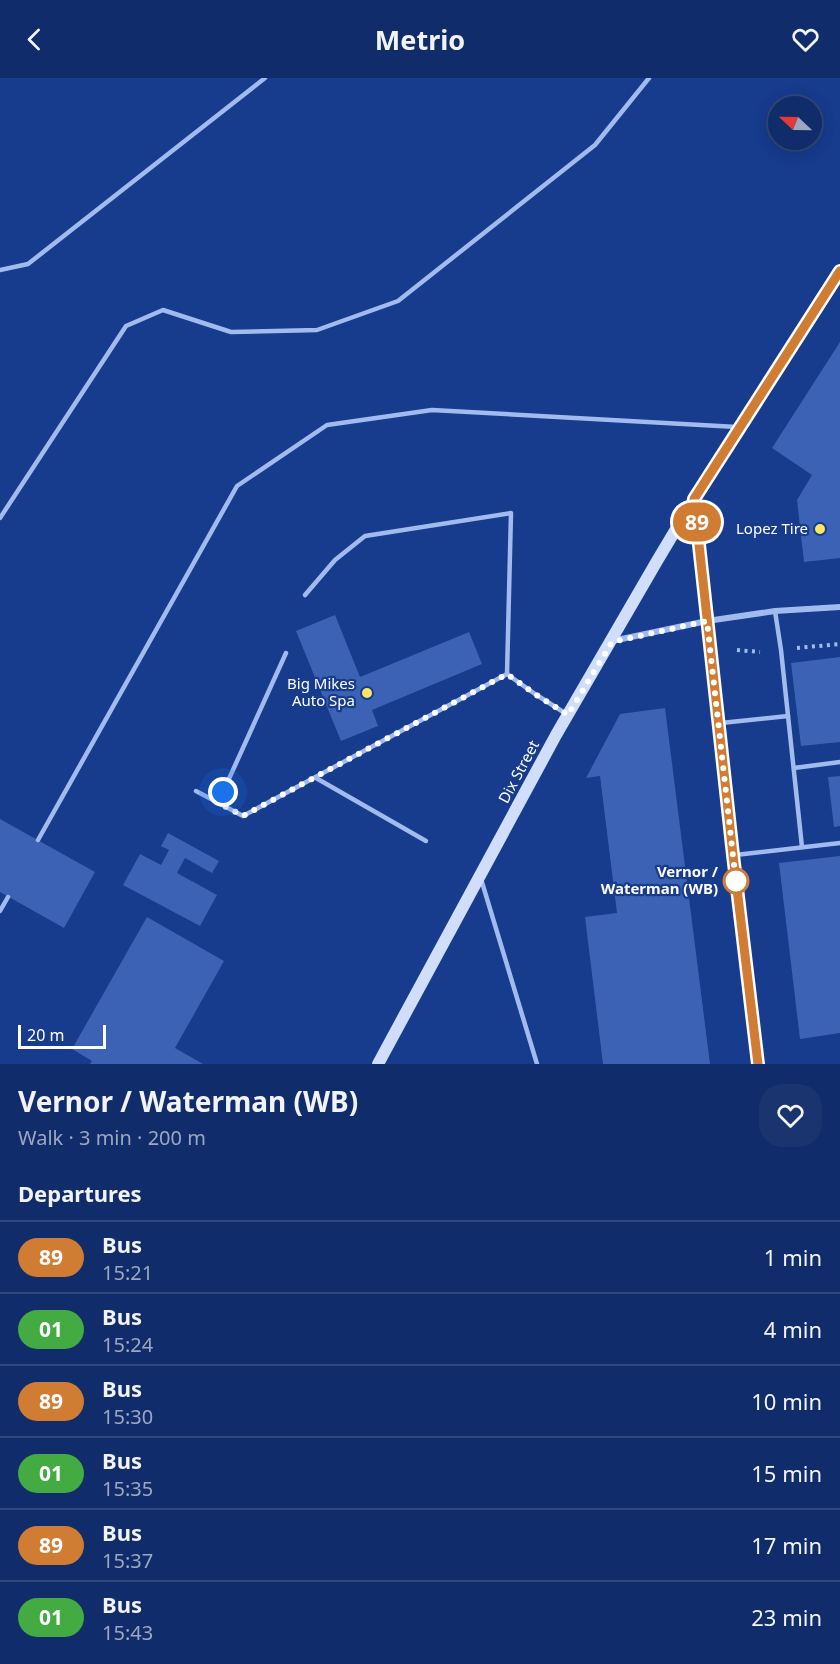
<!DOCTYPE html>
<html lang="en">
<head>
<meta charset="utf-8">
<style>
  body { margin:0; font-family:"Noto Sans",sans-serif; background:#1a3470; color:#f1f3f6; height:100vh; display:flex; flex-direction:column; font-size:22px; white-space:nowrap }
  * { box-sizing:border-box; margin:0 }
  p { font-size:20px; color:#9ca7c1 }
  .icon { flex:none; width:33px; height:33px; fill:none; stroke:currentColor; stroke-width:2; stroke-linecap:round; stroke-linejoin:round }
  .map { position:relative; height:986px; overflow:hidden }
  .details { display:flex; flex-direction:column; background:#112c6a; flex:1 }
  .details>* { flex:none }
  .badge { padding:0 12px; border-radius:20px; font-size:21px; line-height:39px }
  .needle { width:39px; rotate:292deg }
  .fabs { position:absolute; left:768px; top:18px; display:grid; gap:12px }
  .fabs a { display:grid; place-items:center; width:54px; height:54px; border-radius:50%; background:#112c6a; box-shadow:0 3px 15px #0003,0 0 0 2px #30487e; font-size:30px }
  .scale { position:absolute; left:18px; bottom:15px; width:88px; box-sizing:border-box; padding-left:6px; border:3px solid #fff; border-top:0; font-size:16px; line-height:21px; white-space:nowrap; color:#fff; -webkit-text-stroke:4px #173b8d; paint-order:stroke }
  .you { position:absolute; width:30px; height:30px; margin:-15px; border:4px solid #fff; border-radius:50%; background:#1a73e8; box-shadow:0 0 0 9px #1a73e833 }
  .map>.badge { position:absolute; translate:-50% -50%; box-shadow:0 0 0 3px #fff }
  h2 { padding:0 18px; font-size:22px; line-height:54px }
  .round { display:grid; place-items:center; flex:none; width:63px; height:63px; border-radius:24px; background:#1a3470 }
  .headline { display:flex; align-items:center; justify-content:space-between; height:102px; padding:0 18px }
  h1 { font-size:28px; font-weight:700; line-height:45px }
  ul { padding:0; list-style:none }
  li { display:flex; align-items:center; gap:18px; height:72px; padding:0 18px; border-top:2px solid #30487e }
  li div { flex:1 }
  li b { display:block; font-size:22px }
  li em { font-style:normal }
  li .badge { min-width:66px; font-weight:700; text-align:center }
  header { display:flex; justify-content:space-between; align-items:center; height:78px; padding:0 18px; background:#112c6a; font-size:27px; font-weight:700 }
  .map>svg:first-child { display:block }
  .building { fill:#3b62b4 }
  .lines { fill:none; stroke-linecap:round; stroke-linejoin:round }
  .path { stroke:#a2bbef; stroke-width:4; stroke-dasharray:3 4.5; stroke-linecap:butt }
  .lane { stroke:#a2bbef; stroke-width:4.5 }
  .street { stroke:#a2bbef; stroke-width:6 }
  .secondary { stroke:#d0ddfb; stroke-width:12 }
  .line-casing { stroke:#fff; stroke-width:14 }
  .line { stroke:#d07c32; stroke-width:9 }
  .walk { stroke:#fff; stroke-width:6; stroke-dasharray:0 10.8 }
  .poi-dot { fill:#ffe660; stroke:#173b8d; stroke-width:2 }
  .stop-dot { fill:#fff; stroke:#d07c32; stroke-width:3 }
  .labels { text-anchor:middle; stroke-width:4.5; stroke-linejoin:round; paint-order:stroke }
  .poi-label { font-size:15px; fill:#fff; stroke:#173b8d; text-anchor:end }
  .street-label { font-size:15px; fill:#fff; stroke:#173b8d }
  .stop-label { font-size:15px; font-weight:bold; fill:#fff; stroke:#173b8d; text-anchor:end }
</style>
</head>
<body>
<header><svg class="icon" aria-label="back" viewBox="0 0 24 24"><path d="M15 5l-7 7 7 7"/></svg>Metrio<svg class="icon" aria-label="heart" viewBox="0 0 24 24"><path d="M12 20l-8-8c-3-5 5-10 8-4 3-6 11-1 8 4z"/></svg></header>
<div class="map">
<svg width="840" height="986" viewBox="0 0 840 986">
  <rect width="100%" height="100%" fill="#173b8d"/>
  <!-- building -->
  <g class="building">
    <polygon points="840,264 840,480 804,484 797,422 812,397 772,370"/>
    <polygon points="335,537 360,599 469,554 482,586 372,632 378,648 341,663 296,553"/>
    <polygon points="840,579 840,664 801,668 791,585"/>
    <polygon points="665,630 710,986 603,986 585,839 617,835 600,698 586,700 620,636"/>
    <polygon points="840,698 840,748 834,749 828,699"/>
    <polygon points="0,741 95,794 64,850 0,814"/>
    <polygon points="168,755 219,783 212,795 185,780 177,795 217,817 200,848 123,807 140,776 161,787 169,772 161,768"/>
    <polygon points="840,778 840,955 800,961 779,785"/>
    <polygon points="147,839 224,883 175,970 203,986 90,986 92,983 72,971"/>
  </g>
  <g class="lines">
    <!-- path -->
    <g class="path">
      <polyline points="797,570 840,566"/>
      <polyline points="737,572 760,574"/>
    </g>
    <!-- lane -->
    <g class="lane">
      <polyline points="0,192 28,186 265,0"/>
      <polyline points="0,440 126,248 163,232 231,254 317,252 398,223 595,67 649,0"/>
      <polyline points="305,517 335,482 365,458 511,435 507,596"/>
      <polyline points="775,533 781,572 802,769"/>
      <polyline points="721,645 788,638"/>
      <polyline points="794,690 840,684"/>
      <polyline points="316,700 426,763"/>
      <polyline points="196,713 243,738 507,596 535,616 568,637"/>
      <polyline points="217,724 223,714 286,575"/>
      <polyline points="38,762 237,408 327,347 432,332 737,349"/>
      <polyline points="735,777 840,765"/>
      <polyline points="481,801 537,986"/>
      <polyline points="0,833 8,819"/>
    </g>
    <!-- street -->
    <polyline class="street" points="612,563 707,543 775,533 840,529"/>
    <!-- secondary -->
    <g class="secondary">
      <polyline points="694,421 733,777 758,986"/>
      <polyline points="378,986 556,657 657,483 694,421 840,193"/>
    </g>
  </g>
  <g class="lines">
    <defs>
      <polyline id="line" points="758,986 733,777 694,421 840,193"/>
    </defs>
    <!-- line casing -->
    <use href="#line" class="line-casing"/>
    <!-- line -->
    <use href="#line" class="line"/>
    <!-- walk -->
    <polyline class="walk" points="223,714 217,724 243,738 507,596 535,616 568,637 612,564 707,543 736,805 736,803"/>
  </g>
  <!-- markers -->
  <g class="poi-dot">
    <circle cx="820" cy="451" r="6"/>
    <circle cx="367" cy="615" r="6"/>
  </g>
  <circle class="stop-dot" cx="736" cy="803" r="12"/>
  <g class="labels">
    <!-- poi labels -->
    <g class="poi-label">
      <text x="808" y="456">Lopez Tire</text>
      <text x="355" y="611">Big Mikes<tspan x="355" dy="17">Auto Spa</tspan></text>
    </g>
    <!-- street labels -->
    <g class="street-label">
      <text transform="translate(519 694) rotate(-62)" y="5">Dix Street</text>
    </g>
    <!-- stop labels -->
    <g class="stop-label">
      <text x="718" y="799">Vernor /<tspan x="718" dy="17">Waterman (WB)</tspan></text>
    </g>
  </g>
</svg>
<div class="fabs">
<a><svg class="needle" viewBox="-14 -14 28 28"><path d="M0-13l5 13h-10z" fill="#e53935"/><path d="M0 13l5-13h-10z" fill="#9ca7c1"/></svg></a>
</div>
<div class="scale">20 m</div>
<div class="you" style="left:223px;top:714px"></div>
<b class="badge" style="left:697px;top:444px;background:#d07c32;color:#fff">89</b>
</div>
<section class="details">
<div class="headline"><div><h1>Vernor / Waterman (WB)</h1><p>Walk · 3 min · 200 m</p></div><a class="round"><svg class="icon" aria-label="heart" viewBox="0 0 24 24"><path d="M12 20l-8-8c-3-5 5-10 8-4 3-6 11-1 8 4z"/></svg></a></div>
<h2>Departures</h2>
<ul>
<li><span class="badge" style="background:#d07c32;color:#fff">89</span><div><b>Bus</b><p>15:21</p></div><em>1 min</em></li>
<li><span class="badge" style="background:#44aa42;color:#fff">01</span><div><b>Bus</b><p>15:24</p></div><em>4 min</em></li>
<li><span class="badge" style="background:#d07c32;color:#fff">89</span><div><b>Bus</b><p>15:30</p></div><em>10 min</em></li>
<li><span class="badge" style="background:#44aa42;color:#fff">01</span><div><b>Bus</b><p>15:35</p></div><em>15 min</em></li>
<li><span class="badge" style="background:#d07c32;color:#fff">89</span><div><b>Bus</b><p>15:37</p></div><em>17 min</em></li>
<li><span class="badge" style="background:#44aa42;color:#fff">01</span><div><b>Bus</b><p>15:43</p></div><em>23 min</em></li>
</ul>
</section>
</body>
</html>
